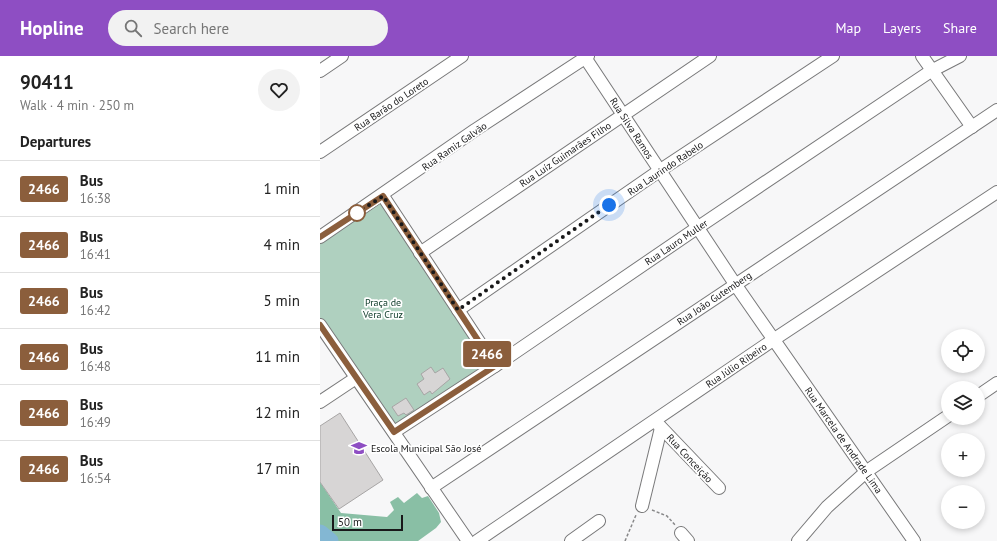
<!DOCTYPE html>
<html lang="en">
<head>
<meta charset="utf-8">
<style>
  body { margin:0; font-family:"PT Sans",sans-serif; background:#f2f2f2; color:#222; height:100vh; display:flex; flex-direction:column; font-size:15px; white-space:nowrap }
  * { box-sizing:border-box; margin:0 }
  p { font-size:13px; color:#767676 }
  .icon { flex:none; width:22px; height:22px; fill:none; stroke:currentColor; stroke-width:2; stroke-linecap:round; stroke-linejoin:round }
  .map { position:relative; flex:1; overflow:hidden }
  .details { display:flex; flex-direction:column; background:#fff; width:320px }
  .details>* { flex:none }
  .badge { padding:0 8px; border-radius:3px; font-size:14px; line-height:26px }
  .fabs { position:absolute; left:621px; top:273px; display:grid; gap:8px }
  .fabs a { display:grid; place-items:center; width:44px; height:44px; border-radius:50%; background:#fff; box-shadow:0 2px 6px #0003; font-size:20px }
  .scale { position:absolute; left:12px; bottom:10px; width:71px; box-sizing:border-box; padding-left:4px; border:2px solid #19191a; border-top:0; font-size:11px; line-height:14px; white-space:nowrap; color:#19191a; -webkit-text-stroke:3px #fff; paint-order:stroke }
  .you { position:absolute; width:20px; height:20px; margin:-10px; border:3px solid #fff; border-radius:50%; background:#1a73e8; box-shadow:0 0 0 6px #1a73e833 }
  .map>.badge { position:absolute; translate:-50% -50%; box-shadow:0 0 0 2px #fff }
  h2 { padding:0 20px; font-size:15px; line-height:36px }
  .round { display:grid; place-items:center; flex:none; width:42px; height:42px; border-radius:21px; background:#f2f2f2 }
  .head { display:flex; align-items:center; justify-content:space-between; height:68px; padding:0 20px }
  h1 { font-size:19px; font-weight:800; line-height:30px }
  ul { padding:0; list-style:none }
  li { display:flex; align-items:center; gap:12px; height:56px; padding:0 20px; border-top:1px solid #e0e0e0 }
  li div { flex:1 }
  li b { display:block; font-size:15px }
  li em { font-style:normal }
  li .badge { min-width:44px; font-weight:700; text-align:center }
  header { display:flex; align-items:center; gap:24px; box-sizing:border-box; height:56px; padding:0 20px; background:#8e4ec3; color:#fff }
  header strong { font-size:19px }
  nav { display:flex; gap:22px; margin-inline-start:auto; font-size:14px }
  .search { width:280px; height:36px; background:#f2f2f2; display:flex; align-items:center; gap:10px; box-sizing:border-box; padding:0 14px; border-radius:22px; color:#767676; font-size:15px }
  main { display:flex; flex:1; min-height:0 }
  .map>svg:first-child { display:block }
  .green { fill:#afd0bf }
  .forest { fill:#89bfa5 }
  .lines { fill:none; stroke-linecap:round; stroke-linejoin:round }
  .river { stroke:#83b7d3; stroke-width:17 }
  .building { fill:#d7d5d5; stroke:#a7a5a5 }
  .minor-casing { stroke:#79797a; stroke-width:14 }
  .path { stroke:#888889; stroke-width:1.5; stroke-dasharray:3 2; stroke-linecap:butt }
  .minor { stroke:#fff; stroke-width:12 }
  .line-casing { stroke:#fff; stroke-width:9 }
  .line { stroke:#8b5e3c; stroke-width:6 }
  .walk { stroke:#19191a; stroke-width:4; stroke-dasharray:0 7.2 }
  .stop-dot { fill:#fff; stroke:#8b5e3c; stroke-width:2 }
  .labels { text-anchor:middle; stroke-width:3.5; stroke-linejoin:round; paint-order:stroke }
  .street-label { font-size:10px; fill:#19191a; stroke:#fff }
  .park-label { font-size:10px; fill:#0b3927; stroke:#fff }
  .poi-label { font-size:10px; fill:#19191a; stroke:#fff; text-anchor:start }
</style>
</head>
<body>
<header>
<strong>Hopline</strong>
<div class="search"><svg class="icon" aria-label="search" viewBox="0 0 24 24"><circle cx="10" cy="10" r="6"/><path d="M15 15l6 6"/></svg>Search here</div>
<nav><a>Map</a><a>Layers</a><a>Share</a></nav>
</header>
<main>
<section class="details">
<div class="head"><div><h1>90411</h1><p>Walk · 4 min · 250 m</p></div><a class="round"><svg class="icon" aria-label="heart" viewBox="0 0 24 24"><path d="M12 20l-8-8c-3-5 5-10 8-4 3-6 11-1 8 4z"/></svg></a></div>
<h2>Departures</h2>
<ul>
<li><span class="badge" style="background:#8b5e3c;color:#fff">2466</span><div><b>Bus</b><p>16:38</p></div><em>1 min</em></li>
<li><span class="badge" style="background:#8b5e3c;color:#fff">2466</span><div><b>Bus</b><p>16:41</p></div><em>4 min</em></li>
<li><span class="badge" style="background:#8b5e3c;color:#fff">2466</span><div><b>Bus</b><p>16:42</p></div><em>5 min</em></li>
<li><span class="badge" style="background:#8b5e3c;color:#fff">2466</span><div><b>Bus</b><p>16:48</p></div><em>11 min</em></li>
<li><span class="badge" style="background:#8b5e3c;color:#fff">2466</span><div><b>Bus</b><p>16:49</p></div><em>12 min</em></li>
<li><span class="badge" style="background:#8b5e3c;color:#fff">2466</span><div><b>Bus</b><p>16:54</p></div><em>17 min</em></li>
</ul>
</section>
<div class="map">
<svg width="677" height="485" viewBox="0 0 677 485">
  <rect width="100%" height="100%" fill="#f7f7f8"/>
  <!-- green -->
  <polygon class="green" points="63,140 175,310 74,376 0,268 0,181"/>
  <!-- forest -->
  <polygon class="forest" points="0,426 21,457 67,461 74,454 70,446 78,441 84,447 97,437 102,442 108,440 119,457 121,466 116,472 98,485 0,485"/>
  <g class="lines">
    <!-- river -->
    <polyline class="river" points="0,477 10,485"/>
  </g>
  <!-- building -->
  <g class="building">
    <polygon points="111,311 115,317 123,312 130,323 112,338 110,335 104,339 97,328 104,323 101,318"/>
    <polygon points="86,342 94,354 86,359 84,357 78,360 72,351"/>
    <polygon points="20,357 63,424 19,453 0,426 0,370"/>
  </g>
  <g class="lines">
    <defs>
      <g id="minor">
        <polyline points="264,0 415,228 594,485"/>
        <polyline points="602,0 652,71"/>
        <polyline points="0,15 22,0"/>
        <polyline points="0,96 142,0"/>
        <polyline points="63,140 175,310"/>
        <polyline points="0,181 155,74 268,0"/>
        <polyline points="100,197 390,0"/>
        <polyline points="138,254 339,115 513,0"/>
        <polyline points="0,269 148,485"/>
        <polyline points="658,340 677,327"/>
        <polyline points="0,346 36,322"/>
        <polyline points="335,365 399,432"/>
        <polyline points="74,376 175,310 377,172 611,15 640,0"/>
        <polyline points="111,432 677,54"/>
        <polyline points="322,450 341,372"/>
        <polyline points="361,477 368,485"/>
        <polyline points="157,485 453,284 677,136"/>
        <polyline points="251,485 279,465"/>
        <polyline points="478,485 507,451 547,415 628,360"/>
      </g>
    </defs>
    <!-- minor casing -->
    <use href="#minor" class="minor-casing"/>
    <!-- path -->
    <g class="path">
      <polyline points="332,454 347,460 355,469"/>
      <polyline points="305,485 316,459"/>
    </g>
    <!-- minor -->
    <use href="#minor" class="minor"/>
  </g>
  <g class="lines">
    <defs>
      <polyline id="line" points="0,181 63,140 175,310 74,376 0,269"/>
    </defs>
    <!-- line casing -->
    <use href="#line" class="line-casing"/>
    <!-- line -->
    <use href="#line" class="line"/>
    <!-- walk -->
    <polyline class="walk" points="37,157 63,140 138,254 289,149"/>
  </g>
  <!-- icons -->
  <defs>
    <symbol id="school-bare" viewBox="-9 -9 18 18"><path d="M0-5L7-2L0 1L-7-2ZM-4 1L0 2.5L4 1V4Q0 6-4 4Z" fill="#8e4ec3" stroke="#fff" stroke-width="2.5" paint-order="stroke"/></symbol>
  </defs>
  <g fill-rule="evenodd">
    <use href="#school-bare" x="28" y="381" width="22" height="22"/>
  </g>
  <!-- markers -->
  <circle class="stop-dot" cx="37" cy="157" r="8"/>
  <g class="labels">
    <!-- street labels -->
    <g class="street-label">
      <text transform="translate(71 48) rotate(-34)" y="4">Rua Barão do Loreto</text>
      <text transform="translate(312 72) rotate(57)" y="4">Rua Silva Ramos</text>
      <text transform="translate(134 90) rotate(-35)" y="4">Rua Ramiz Galvão</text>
      <text transform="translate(245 98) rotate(-34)" y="4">Rua Luíz Guimarães Filho</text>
      <text transform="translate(345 112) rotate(-34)" y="4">Rua Laurindo Rabelo</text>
      <text transform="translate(356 186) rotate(-34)" y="4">Rua Lauro Muller</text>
      <text transform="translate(394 242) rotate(-34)" y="4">Rua João Gutemberg</text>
      <text transform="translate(416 309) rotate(-34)" y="4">Rua Júlio Ribeiro</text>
      <text transform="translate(524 384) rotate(55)" y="4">Rua Marcela de Andrade Lima</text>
      <text transform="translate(370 402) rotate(47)" y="4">Rua Conceição</text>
    </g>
    <!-- park labels -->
    <g class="park-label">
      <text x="63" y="250">Praça de<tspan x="63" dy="12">Vera Cruz</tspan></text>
    </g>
    <!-- poi labels -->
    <g class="poi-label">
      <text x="51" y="396">Escola Municipal São José</text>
    </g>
  </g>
</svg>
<div class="fabs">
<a><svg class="icon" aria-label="locate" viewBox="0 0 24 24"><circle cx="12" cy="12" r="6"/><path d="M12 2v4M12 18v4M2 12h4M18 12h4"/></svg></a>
<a><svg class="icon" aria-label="layers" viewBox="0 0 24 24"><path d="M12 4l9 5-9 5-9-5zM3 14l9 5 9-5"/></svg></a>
<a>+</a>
<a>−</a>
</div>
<div class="scale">50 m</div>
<div class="you" style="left:289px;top:149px"></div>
<b class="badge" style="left:167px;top:298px;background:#8b5e3c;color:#fff">2466</b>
</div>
</main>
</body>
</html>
